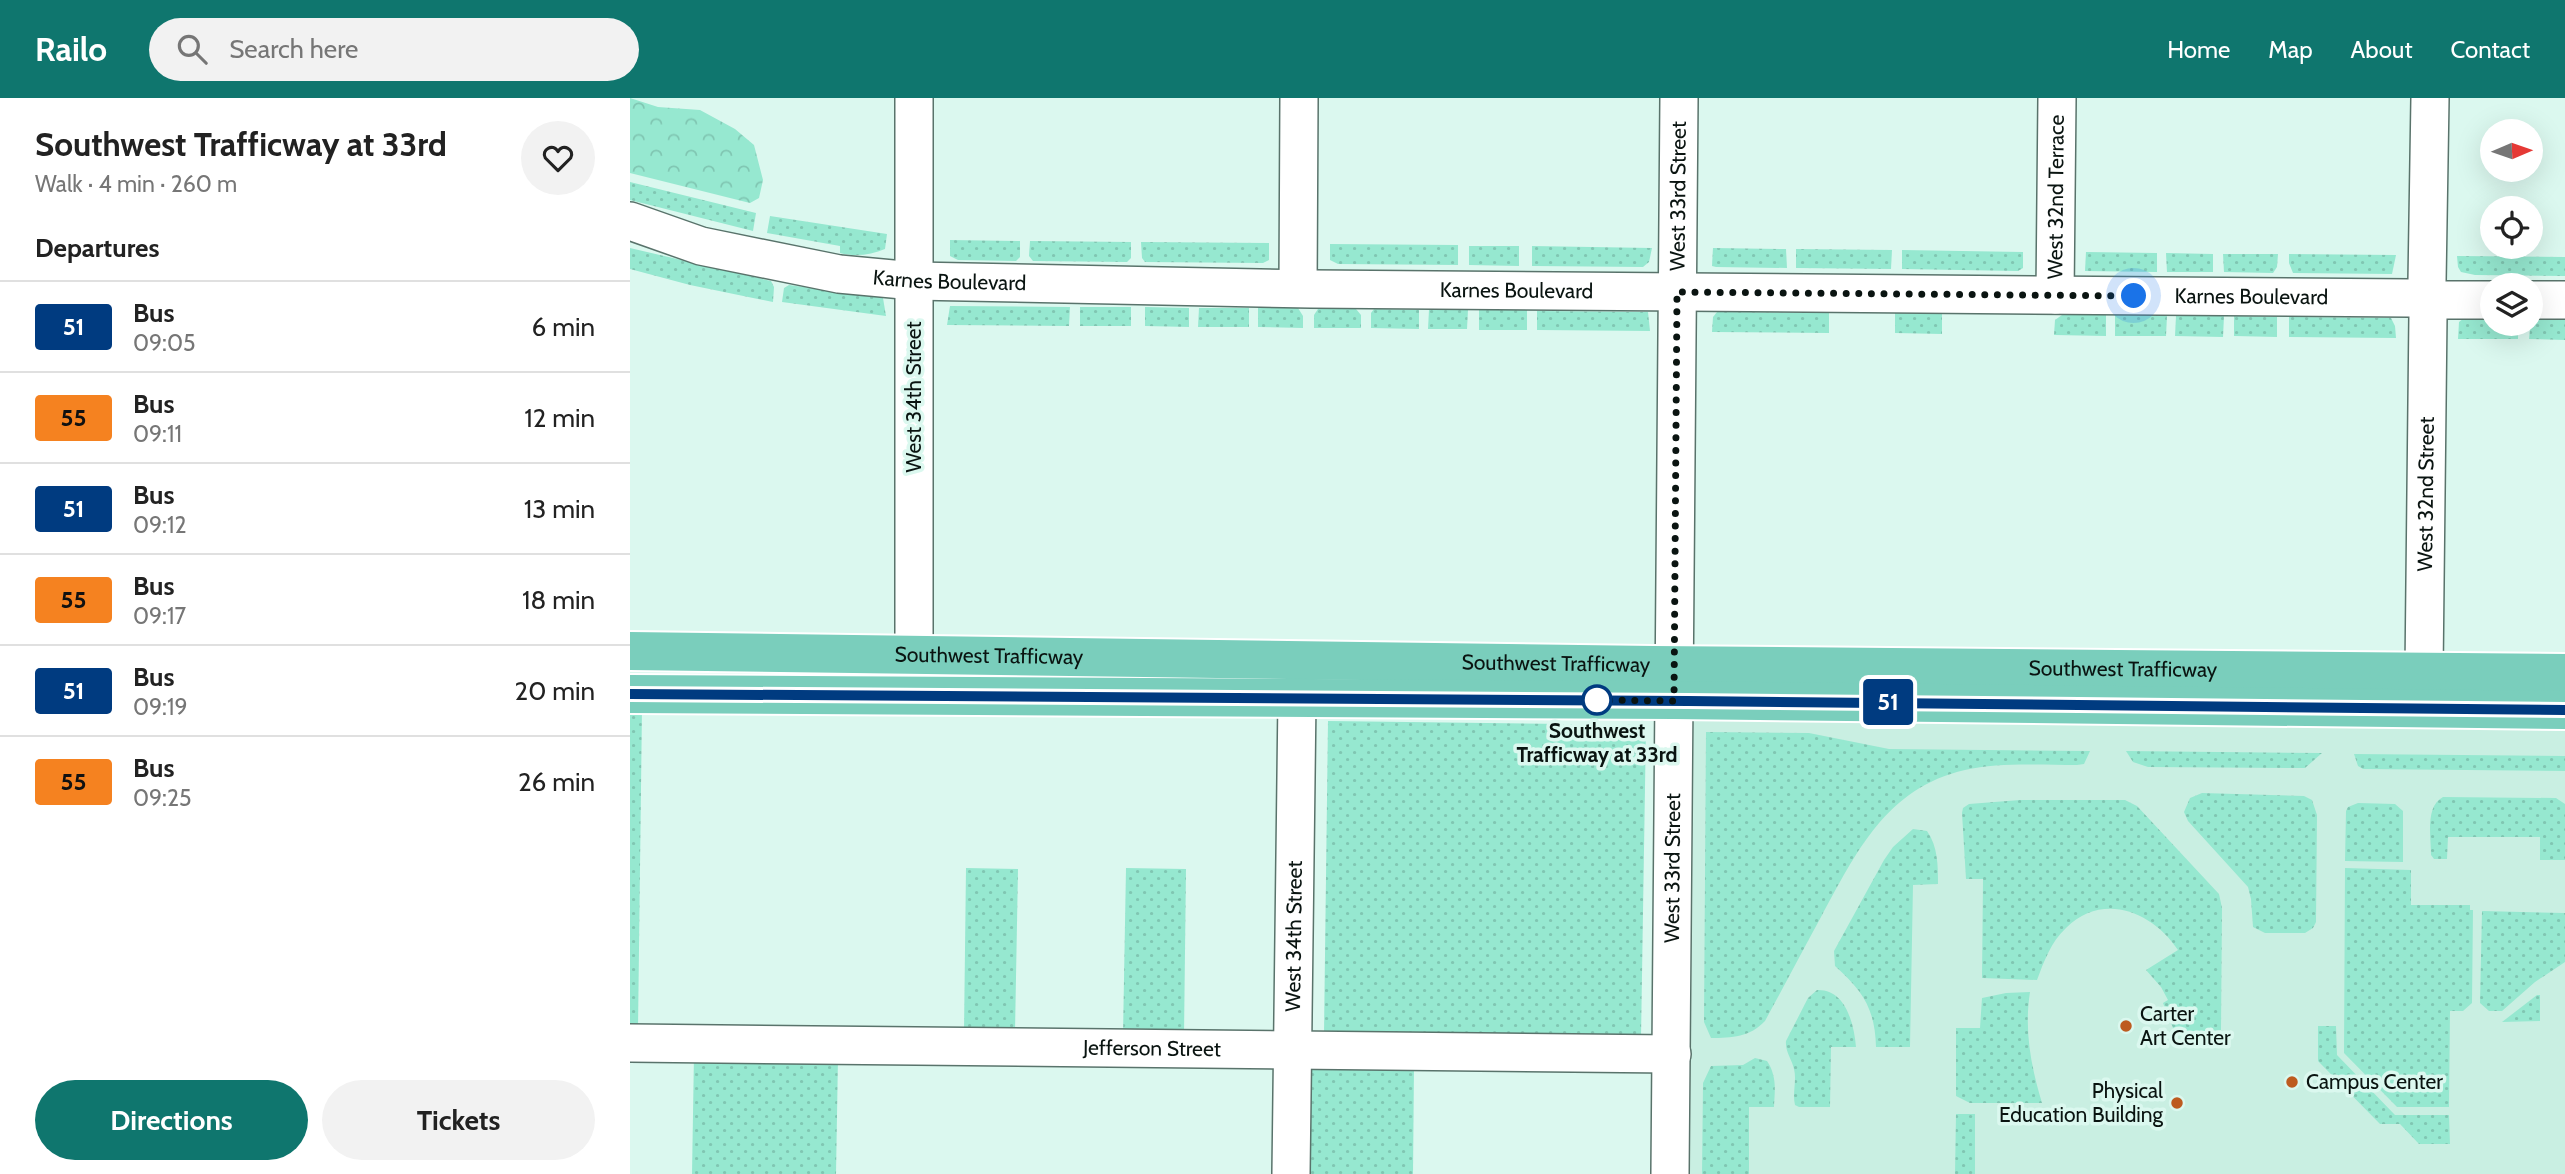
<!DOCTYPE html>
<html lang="en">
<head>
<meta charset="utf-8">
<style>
  body { margin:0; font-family:Cabin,sans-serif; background:#f2f2f2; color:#222; height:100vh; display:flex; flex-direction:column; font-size:26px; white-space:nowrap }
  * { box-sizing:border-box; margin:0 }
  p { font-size:23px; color:#767676 }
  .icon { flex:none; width:38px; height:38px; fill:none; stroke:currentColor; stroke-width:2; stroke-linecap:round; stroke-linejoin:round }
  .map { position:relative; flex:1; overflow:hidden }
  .sheet { display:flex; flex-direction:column; background:#fff; width:630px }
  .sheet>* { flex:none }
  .badge { padding:0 14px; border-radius:5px; font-size:24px; line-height:46px }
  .needle { width:46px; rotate:88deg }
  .tools { position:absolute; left:1850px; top:21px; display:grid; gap:14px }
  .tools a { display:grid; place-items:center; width:63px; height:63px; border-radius:50%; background:#fff; box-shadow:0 7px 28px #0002; font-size:35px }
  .you { position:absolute; width:35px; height:35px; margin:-18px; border:5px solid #fff; border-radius:50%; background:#1a73e8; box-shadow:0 0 0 10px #1a73e833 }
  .map>.badge { position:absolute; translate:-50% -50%; box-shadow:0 0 0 4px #fff }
  h2 { padding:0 35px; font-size:26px; line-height:63px }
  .round { display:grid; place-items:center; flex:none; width:74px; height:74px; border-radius:37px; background:#f2f2f2 }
  .summary { display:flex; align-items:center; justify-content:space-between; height:119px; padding:0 35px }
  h1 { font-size:33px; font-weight:700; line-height:52px }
  .action { display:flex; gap:14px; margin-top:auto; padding:14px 35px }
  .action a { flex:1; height:80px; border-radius:42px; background:#0f766e; color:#fff; font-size:28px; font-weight:700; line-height:80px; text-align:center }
  .action a+a { background:#f2f2f2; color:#222 }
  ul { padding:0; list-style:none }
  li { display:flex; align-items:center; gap:21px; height:91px; padding:0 35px; border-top:2px solid #e0e0e0 }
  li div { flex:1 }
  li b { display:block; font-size:26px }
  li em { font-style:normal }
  li .badge { min-width:77px; font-weight:700; text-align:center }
  header { display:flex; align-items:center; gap:42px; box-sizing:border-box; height:98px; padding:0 35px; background:#0f766e; color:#fff }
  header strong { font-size:33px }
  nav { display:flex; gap:38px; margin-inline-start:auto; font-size:24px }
  .search { width:490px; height:63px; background:#f2f2f2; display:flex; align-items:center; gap:18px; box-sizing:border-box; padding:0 24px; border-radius:38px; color:#767676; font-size:26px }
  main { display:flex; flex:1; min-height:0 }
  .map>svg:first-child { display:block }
  .built { fill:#c9efe2 }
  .grass { fill:url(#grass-dots) }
  .forest { fill:url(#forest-crowns) }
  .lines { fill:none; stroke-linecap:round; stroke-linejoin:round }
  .minor-casing { stroke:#59736b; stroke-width:40 }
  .major-casing { stroke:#fff; stroke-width:42 }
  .minor { stroke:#fff; stroke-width:37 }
  .major { stroke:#7acebc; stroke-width:38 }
  .line-casing { stroke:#fff; stroke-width:16 }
  .line { stroke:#003b80; stroke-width:10 }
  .walk { stroke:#0a1411; stroke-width:7; stroke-dasharray:0 12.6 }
  .stop-dot { fill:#fff; stroke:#003b80; stroke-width:3.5 }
  .poi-dot { fill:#bd5b1f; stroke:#dbf8ef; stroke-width:2.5 }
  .labels { text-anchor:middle; stroke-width:7; stroke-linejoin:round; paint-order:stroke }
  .street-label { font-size:21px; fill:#0a1411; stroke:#dbf8ef }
  .stop-label { font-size:21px; font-weight:bold; fill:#0a1411; stroke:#dbf8ef }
  .poi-label { font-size:21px; fill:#0a1411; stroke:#dbf8ef; text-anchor:start }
</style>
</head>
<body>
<header>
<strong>Railo</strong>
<div class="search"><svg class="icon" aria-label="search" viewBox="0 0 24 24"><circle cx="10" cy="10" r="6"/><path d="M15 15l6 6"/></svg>Search here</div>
<nav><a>Home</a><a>Map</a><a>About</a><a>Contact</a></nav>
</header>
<main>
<section class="sheet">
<div class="summary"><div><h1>Southwest Trafficway at 33rd</h1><p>Walk · 4 min · 260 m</p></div><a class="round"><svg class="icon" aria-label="heart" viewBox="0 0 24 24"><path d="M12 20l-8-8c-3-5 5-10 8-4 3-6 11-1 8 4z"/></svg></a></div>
<h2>Departures</h2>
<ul>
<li><span class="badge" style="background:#003b80;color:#fff">51</span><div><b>Bus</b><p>09:05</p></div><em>6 min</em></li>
<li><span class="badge" style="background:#f58220;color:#111">55</span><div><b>Bus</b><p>09:11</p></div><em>12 min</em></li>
<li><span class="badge" style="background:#003b80;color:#fff">51</span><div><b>Bus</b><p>09:12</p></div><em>13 min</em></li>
<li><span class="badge" style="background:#f58220;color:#111">55</span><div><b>Bus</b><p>09:17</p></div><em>18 min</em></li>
<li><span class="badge" style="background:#003b80;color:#fff">51</span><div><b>Bus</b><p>09:19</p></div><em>20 min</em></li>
<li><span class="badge" style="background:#f58220;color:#111">55</span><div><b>Bus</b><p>09:25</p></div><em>26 min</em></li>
</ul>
<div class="action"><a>Directions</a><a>Tickets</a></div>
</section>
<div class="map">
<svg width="1935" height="1076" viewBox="0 0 1935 1076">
  <defs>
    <pattern id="grass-dots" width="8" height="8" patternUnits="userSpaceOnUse" patternTransform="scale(1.75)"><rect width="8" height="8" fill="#96e8d0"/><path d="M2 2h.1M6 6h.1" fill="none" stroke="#80c6b2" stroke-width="1.8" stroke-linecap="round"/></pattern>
    <pattern id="forest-crowns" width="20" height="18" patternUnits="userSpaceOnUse" patternTransform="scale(1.75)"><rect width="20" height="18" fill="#96e8d0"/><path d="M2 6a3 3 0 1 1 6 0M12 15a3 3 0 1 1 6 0" fill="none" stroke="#80c6b2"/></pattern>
  </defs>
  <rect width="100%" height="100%" fill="#dbf8ef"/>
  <!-- built -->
  <polygon class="built" points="1064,622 1935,628 1935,1076 1060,1076"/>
  <!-- grass -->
  <g class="grass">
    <polygon points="0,84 126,115 123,133 0,102"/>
    <path d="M140,118L257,136L255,151C241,157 225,159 210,155V148L137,135Z"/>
    <polygon points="320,142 390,143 390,159 386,163 328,162 320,158"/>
    <polygon points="400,143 501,144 501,160 497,164 403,163 399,158"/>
    <polygon points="511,144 639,145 639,162 633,165 515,164 512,160"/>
    <polygon points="700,146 828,147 828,167 708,166 700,162"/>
    <polygon points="839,148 889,148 889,168 839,167"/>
    <polygon points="902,148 1022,150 1019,164 1013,169 902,168"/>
    <polygon points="0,150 141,183 144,189 143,204 60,187 0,171"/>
    <polygon points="1083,150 1156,151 1157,170 1086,169 1082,168"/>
    <polygon points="1166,151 1262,152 1261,171 1166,170"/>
    <polygon points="1272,152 1393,154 1393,170 1388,173 1272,171"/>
    <polygon points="1456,154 1527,155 1527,174 1455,173"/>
    <polygon points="1536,155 1583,156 1583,174 1537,174"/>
    <polygon points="1593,156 1648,156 1647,169 1643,175 1594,174"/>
    <polygon points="1659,156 1766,157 1762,176 1663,175 1659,165"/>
    <polygon points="1827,158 1935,159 1935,178 1845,177 1831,174 1828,169"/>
    <polygon points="159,187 202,193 246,195 253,200 256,218 152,204 154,190"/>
    <polygon points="320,208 440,209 439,228 317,227"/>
    <rect x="450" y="209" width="51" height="19"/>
    <polygon points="515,209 559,210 559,229 515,228"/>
    <polygon points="569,210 619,210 619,229 568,229"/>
    <polygon points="628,210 668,210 673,218 673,230 628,229"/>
    <polygon points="688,211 726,211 731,217 731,230 684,230 684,217"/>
    <polygon points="744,211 789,212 789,231 741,230 741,215"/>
    <polygon points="799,212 838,212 837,231 798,231"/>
    <rect x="849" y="212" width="48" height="20"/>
    <polygon points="907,213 1018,214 1020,233 907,232"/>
    <polygon points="1087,214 1199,215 1199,235 1082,234 1083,219"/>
    <polygon points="1265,215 1312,216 1312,236 1265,235"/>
    <polygon points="1432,217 1476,217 1476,238 1424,237 1425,222"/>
    <polygon points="1485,217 1537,218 1536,238 1485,238"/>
    <polygon points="1546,218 1594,218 1593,239 1545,238"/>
    <polygon points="1604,218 1647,219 1647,239 1604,238"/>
    <polygon points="1659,219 1761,220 1765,228 1766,240 1659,239"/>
    <polygon points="1834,220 1862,221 1862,226 1888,226 1888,241 1828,241 1829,224"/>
    <polygon points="1901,221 1935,222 1935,242 1899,241"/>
    <polygon points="0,610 12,610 8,931 0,931"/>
    <polygon points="698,623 1016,627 1011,940 694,936"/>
    <path d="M1076,634L1179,635L1259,651L1460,653L1454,666L1447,667C1411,667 1369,664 1335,672C1256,690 1226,755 1191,819C1172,854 1154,888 1135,923C1120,939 1102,940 1081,940L1074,924Z"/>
    <polygon points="1496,653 1692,655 1675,670 1518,669 1503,664"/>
    <polygon points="1724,656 1935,658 1935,673 1733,671 1728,668"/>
    <polygon points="1572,695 1674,698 1682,702 1687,717 1686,824 1683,830 1675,835 1635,835 1623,829 1621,801 1618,789 1558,723 1554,714 1560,700"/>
    <path d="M1813,699L1926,700L1935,706V762H1910V739H1818L1817,761H1804L1801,757C1801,739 1795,708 1813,699Z"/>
    <path d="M1390,702H1495L1507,708L1589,796L1592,810L1591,932L1545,935L1533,905L1538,902L1531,889L1516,872L1548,852C1523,814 1473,793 1436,830C1421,844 1414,863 1407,882L1352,880L1353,781H1336L1332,715L1333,710L1339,706Z"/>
    <polygon points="1728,705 1765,706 1773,713 1773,764 1715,763 1716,713 1718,709"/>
    <path d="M1283,731L1297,733C1308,749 1308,767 1308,786L1283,787L1280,949H1246C1245,911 1233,893 1205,868L1204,853L1254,762L1263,749Z"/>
    <polygon points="336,770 388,771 385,934 334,933"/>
    <polygon points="496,770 556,771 554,938 493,937"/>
    <polygon points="1715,770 1781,772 1781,807 1840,807 1840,812 1843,812 1842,905 1833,913 1820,913 1819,1009 1767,1009 1714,955"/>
    <polygon points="1852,813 1935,815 1935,864 1905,884 1872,913 1859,913 1850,905"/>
    <path d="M1187,892C1216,891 1224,926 1226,949H1201L1200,1009H1169L1165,1007C1162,995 1167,983 1164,971C1162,961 1155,954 1156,943L1178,900Z"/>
    <path d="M1400,894C1394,933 1401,968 1412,1005H1340L1326,998V930H1350L1352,900L1376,895Z"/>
    <polygon points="1907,897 1910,897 1910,923 1872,924"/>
    <polygon points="1688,928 1706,928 1707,957 1765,1017 1819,1017 1820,1046 1789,1046 1770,1026 1750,1026 1688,963"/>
    <polygon points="64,956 208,959 206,1076 62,1076"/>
    <path d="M1125,960L1137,963C1147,978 1145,992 1144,1009H1119V1076H1072L1073,985L1081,968L1113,967Z"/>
    <polygon points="684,966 784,967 783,1076 673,1076 675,974"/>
    <polygon points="1326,1016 1345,1016 1345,1076 1325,1076"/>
  </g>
  <!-- forest -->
  <polygon class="forest" points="0,0 28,9 70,12 105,31 124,47 133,82 129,100 120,105 0,75"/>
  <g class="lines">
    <defs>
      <g id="minor">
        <path id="s1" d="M0,123L71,148L209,176L284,183L681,191L1780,200"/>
        <polyline points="1797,184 1800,0"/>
        <polyline points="668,190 669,0"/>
        <path id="s2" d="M1425,197L1427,0"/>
        <polyline points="1812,202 1862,202"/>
        <polyline points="1900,202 1935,202"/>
        <polyline points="284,557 284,0"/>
        <path id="s3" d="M1794,574L1798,216"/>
        <path id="s4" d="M0,945L1042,956"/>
        <path id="s5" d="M661,1076L667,600"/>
        <path id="s6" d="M1040,1076L1049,0"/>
      </g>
      <g id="major">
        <path id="s7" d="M0,553L1023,567L1935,575"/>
        <polyline points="0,596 1044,602 1935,612"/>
      </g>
    </defs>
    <!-- minor casing -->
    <use href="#minor" class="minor-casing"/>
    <!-- major casing -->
    <use href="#major" class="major-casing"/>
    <!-- minor -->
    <use href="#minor" class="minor"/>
    <!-- major -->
    <use href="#major" class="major"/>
  </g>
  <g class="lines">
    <defs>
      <polyline id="line" points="0,596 1058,603 1935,612"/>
    </defs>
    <!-- line casing -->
    <use href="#line" class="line-casing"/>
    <!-- line -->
    <use href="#line" class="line"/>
    <!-- walk -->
    <polyline class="walk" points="967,602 1044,603 1047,194 1504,198"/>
  </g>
  <!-- markers -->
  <circle class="stop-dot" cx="967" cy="602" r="14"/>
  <g class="poi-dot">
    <circle cx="1496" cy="928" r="7"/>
    <circle cx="1662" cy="984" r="7"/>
    <circle cx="1547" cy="1005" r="7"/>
  </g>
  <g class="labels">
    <!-- street labels -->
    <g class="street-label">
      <text dy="7" stroke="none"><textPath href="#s6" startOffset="978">West 33rd Street</textPath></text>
      <text dy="7" stroke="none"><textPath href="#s2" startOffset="98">West 32nd Terrace</textPath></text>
      <text dy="7" stroke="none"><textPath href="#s1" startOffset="327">Karnes Boulevard</textPath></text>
      <text dy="7" stroke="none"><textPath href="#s1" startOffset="894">Karnes Boulevard</textPath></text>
      <text dy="7" stroke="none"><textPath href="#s1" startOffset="1629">Karnes Boulevard</textPath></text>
      <text transform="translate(284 299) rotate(-90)" y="7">West 34th Street</text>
      <text dy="7" stroke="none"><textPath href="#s3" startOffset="178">West 32nd Street</textPath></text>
      <text dy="7" stroke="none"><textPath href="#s7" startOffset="359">Southwest Trafficway</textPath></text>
      <text dy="7" stroke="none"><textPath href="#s7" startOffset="926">Southwest Trafficway</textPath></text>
      <text dy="7" stroke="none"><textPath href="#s7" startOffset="1493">Southwest Trafficway</textPath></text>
      <text dy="7" stroke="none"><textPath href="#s6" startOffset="306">West 33rd Street</textPath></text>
      <text dy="7" stroke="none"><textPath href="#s5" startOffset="238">West 34th Street</textPath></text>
      <text dy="7" stroke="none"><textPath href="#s4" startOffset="522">Jefferson Street</textPath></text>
    </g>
    <!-- stop labels -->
    <g class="stop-label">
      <text x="967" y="640">Southwest<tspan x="967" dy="24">Trafficway at 33rd</tspan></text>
    </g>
    <!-- poi labels -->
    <g class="poi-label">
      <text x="1510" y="923">Carter<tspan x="1510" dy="24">Art Center</tspan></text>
      <text x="1676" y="991">Campus Center</text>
      <text x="1533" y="1000" text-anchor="end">Physical<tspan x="1533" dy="24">Education Building</tspan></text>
    </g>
  </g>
</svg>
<div class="tools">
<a><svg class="needle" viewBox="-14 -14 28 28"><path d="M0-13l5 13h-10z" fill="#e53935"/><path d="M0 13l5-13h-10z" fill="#767676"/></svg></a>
<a><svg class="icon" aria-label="locate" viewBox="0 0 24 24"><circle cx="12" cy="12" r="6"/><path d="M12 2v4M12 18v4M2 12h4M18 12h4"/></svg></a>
<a><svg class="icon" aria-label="layers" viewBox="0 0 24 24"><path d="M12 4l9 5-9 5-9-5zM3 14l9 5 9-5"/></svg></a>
</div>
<div class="you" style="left:1504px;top:198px"></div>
<b class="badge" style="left:1258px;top:604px;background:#003b80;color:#fff">51</b>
</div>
</main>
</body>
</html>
